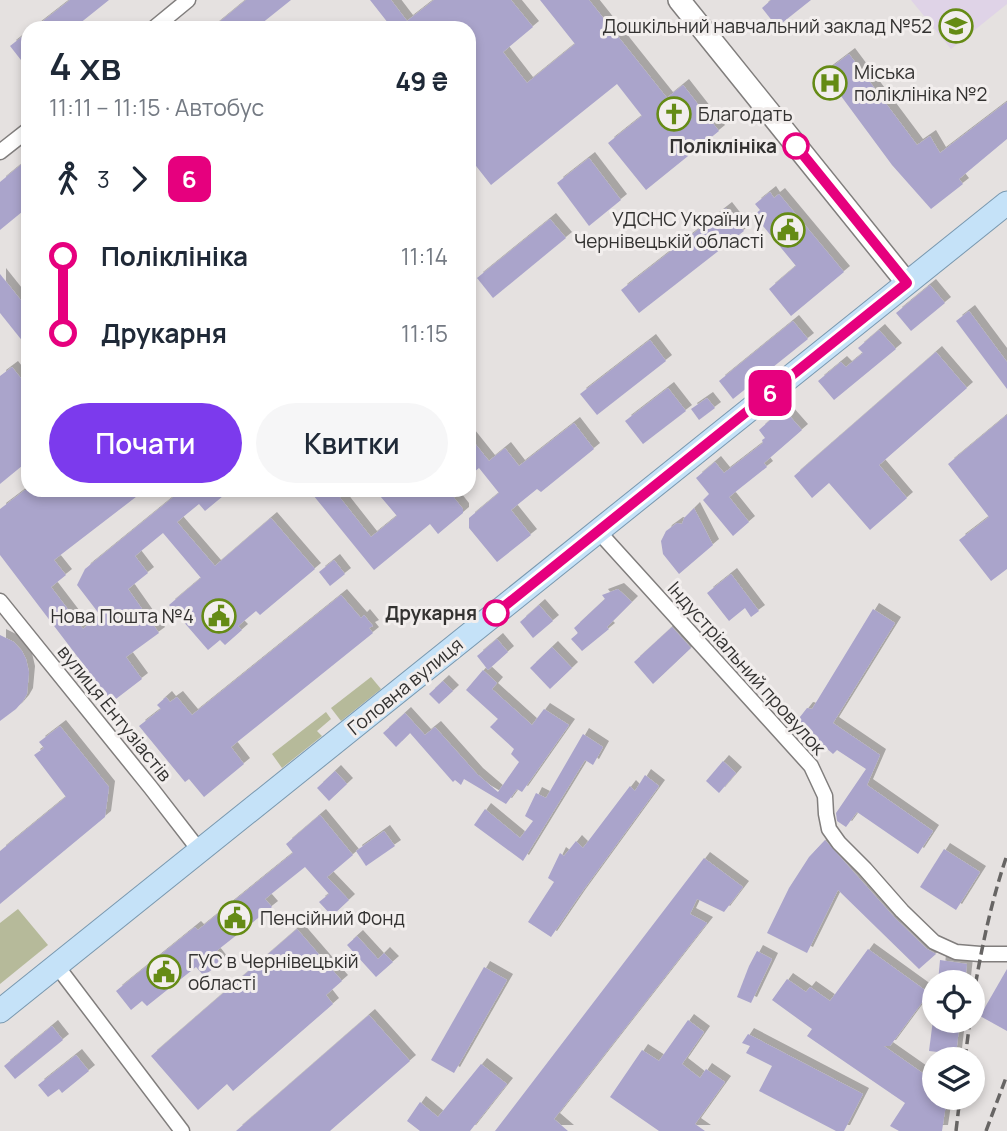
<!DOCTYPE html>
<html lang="uk">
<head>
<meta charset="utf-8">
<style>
  body { margin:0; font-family:Manrope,sans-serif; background:#f6f6f7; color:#1f2937; height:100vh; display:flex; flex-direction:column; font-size:26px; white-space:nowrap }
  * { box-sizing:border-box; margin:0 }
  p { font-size:23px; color:#747a83 }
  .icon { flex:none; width:38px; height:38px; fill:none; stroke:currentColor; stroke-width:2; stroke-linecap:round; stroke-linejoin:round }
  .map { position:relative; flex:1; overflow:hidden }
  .drawer { position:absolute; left:21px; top:21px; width:455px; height:476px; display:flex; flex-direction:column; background:#fff; border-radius:21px; box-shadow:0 4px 10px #0003 }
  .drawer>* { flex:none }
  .badge { padding:0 14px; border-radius:10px; font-size:24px; line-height:46px }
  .controls { position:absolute; left:922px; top:970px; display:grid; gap:14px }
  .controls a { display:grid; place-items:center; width:63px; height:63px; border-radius:50%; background:#fff; box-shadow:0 4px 10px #0003; font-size:35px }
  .map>.badge { position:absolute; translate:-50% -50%; box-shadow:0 0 0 4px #fff }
  .legs { display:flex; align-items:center; gap:10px; height:77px; padding:0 28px; font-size:23px }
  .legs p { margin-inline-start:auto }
  .headline { display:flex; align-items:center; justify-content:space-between; height:119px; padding:0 28px }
  h1 { font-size:38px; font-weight:600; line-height:52px }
  .primary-button { display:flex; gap:14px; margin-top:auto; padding:14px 28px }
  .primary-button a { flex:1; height:80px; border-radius:42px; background:#7c3aed; color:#fff; font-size:28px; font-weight:600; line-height:80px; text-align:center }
  .primary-button a+a { background:#f6f6f7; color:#1f2937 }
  ul { padding:0 28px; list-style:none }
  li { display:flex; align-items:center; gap:24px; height:77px; font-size:26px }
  li i { display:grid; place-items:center; width:10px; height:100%; margin:0 9px; background:currentColor }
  li i::after { content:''; width:18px; height:18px; margin:-9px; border:5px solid; border-radius:50%; background:#fff }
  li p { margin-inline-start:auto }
  li:first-child i { background:linear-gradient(#0000 50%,currentColor 0) }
  li:last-child i { background:linear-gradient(currentColor 50%,#0000 0) }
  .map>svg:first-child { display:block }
  .education { fill:#dfd3e7 }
  .green { fill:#b6ba9a }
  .building { fill:#aaa4cb; filter:url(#shadow) }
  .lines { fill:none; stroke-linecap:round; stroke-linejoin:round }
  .street-casing { stroke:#817e7d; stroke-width:17 }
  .secondary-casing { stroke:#817e7d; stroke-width:24 }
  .primary-casing { stroke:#7998af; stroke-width:25 }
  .street { stroke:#fff; stroke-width:14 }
  .secondary { stroke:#fff; stroke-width:21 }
  .primary { stroke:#c5e2f8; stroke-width:23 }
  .rail { stroke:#676564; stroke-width:3.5; stroke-dasharray:10 5; stroke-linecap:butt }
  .line-1-casing { stroke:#fff; stroke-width:16 }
  .line-1 { stroke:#e6007e; stroke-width:10 }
  .stop-1-dot { fill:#fff; stroke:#e6007e; stroke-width:3.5 }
  .labels { text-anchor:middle; stroke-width:6; stroke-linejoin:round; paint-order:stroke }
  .poi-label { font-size:19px; fill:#333231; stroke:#f2eeed; text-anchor:start }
  .stop-label { font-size:19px; font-weight:bold; fill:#333231; stroke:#f2eeed; text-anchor:end }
  .street-label { font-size:19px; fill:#333231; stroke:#f2eeed }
</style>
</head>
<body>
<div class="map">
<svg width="1007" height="1131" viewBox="0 0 1007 1131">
  <defs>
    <filter id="shadow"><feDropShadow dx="6" dy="-6" stdDeviation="0" flood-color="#0004"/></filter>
  </defs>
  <rect width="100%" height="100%" fill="#e5e1e0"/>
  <!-- education -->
  <polygon class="education" points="911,0 1007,0 1007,4 951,49"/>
  <!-- green -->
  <g class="green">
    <polygon points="371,677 381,689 341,721 331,708"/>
    <polygon points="326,712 331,719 317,731 322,736 282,768 272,754"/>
    <polygon points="18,909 48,945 0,984 0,923"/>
  </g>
  <!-- building -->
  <g class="building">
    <polygon points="70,0 109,0 74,28 34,28"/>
    <polygon points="246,0 291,0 256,28 212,28"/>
    <polygon points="370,0 391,0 407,21 434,0 511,0 533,27 503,52 527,83 575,44 540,0 589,0 667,98 683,85 719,131 646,190 608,143 642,116 617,84 491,185 469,157 469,28 392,28"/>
    <polygon points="771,0 811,0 777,27 762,8"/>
    <polygon points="28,32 28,69 10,46"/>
    <polygon points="849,54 917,145 930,136 940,153 1007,102 1007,139 959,179 963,184 931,209 892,165 824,73"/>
    <polygon points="589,158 621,200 589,226 557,183"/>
    <polygon points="28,159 28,207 0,230 0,182"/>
    <polygon points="770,192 774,198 779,194 844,272 791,316 769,289 796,266 754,215 760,210 755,204"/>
    <polygon points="726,208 744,231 639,313 621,290"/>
    <polygon points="550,219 566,238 493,298 477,278"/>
    <polygon points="0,274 28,309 28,348 0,313"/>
    <polygon points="930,285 945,303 911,331 896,313"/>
    <polygon points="969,311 1007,362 1007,389 956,321"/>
    <polygon points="793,321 808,339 733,399 719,381"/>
    <polygon points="879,330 896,349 834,400 818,381 841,362 846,367 863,353 858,348"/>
    <polygon points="650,340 666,361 597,415 580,394"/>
    <polygon points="936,352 967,388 879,465 907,498 870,530 829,483 812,498 794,476"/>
    <polygon points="12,367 28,387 28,461 0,484 0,376"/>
    <polygon points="668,388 686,411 643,444 625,421"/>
    <polygon points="707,398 715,408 699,420 691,409"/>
    <polygon points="787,413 802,430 764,463 767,467 729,497 749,522 733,536 703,500 709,494 696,478 715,462 724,473 763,443 762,440 765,438 759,430 777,414 781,418"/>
    <polygon points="1007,415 1007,569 991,581 959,540 989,517 948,464"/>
    <polygon points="574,423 594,449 541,492 537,489 511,510 531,535 497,562 469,528 469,518 499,493 479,468 469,476 469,436 489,461 505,448 519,466"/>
    <polygon points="25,490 145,490 54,560 66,575 51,587 83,629 100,615 77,585 85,569 182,490 218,490 223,496 205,511 199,504 177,522 215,566 271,518 315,569 260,615 256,611 238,626 242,630 225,645 220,640 208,650 169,605 201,578 163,533 135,556 148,573 128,589 159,633 126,657 142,679 112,702 0,555 0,509"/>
    <polygon points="309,490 334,490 371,537 397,516 375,490 418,490 422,495 428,490 448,490 463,509 463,513 438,534 430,524 374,570"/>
    <polygon points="694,508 713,545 679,574 663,554 661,541 666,531 677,523 682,524 684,518"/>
    <polygon points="334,560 345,574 330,586 319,572"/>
    <polygon points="731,574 759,611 751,617 745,608 729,621 707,593"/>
    <polygon points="618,589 632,602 607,627 609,629 582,651 571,639 578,633 574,628 605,599 602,595"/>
    <polygon points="341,595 361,618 364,615 373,626 369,628 373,633 231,747 244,764 204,797 189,779 185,782 139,726 161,709 157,705 166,697 170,702 177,697 192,715"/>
    <polygon points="539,605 553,621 533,638 520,622"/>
    <polygon points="873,609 895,623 833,723 880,755 867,785 933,831 918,854 857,812 846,827 837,821 836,813 866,769 837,750 833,754 796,722 807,708 812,709"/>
    <polygon points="672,627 691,648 653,684 634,662"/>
    <polygon points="0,635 14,642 22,651 26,659 29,672 27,694 23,701 16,709 0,721"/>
    <polygon points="497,639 508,652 488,670 477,656"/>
    <polygon points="552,647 572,668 550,689 530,668"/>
    <polygon points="483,670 497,683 492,689 532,725 544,709 569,725 522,792 517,789 506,804 464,779 461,785 455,780 453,782 410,733 396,747 383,733 405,713 425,735 435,727 477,774 498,792 519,762 511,754 514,749 490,727 498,719 466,690"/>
    <polygon points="443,681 453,691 439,704 429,694"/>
    <polygon points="60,726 109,787 105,817 0,904 0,851 66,797 34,755 44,748 39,742"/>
    <polygon points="583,734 603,747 593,765 585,760 523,861 474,825 485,809 520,838 533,821 525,816 536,793 546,798"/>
    <polygon points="723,761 736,773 719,793 706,781"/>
    <polygon points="335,771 347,784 329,801 317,788"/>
    <polygon points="645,775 659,786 579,896 551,937 528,922 554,882 548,878 560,853 564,856 576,841 583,848 630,786 635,791"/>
    <polygon points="320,815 353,855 327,877 349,900 332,916 319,902 329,894 305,867 265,899 272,907 214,953 221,962 204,976 196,967 147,1006 142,1001 131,1010 116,991 195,927 198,930 293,853 286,844"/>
    <polygon points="384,831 395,846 366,866 356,851"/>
    <polygon points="825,840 895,918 927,949 936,954 919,969 838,890 807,953 767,933 789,888 809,857"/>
    <polygon points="944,849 980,872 956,910 920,887"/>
    <polygon points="704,858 743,887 724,912 697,899 690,914 707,923 554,1119 568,1131 495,1131"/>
    <polygon points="297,929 342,981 326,995 333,1004 233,1091 227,1084 198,1110 151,1056"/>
    <polygon points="357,936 378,959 384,953 393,962 376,977 347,945"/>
    <polygon points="868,949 929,993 890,1046 884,1046 934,1081 934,1097 947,1097 942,1131 899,1131 890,1126 905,1103 807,1036 812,1029 772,1000 787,979 806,992 810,987 830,1001"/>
    <polygon points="757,951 772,959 751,1003 737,997 749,966"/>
    <polygon points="940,960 967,964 965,982 938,982"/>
    <polygon points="484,967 507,980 454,1073 431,1060"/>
    <polygon points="1007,969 1007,1031 980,1016"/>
    <polygon points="369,1015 410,1061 330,1131 236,1131"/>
    <polygon points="688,1020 704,1032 682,1064 700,1078 706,1069 725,1082 695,1124 705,1131 659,1131 610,1097 642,1050 659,1061"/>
    <polygon points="933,1020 960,1020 956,1054 929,1051"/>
    <polygon points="52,1026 63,1040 15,1079 4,1066"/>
    <polygon points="748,1034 863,1094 844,1131 836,1131 759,1091 772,1066 746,1053 750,1046 742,1043"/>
    <polygon points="76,1055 89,1071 62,1093 59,1089 48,1097 38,1085"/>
    <polygon points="481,1064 507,1084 470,1131 420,1131 407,1121 420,1102 438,1117"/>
  </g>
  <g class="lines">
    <defs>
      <g id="street">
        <polyline points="154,28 188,0"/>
        <polyline points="0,152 28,130"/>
        <polyline points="598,531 811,766 825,796 826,814 829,829 839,843 865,869 902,911 934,942 956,952 980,954 1007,954"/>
        <polyline points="0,601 151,788 199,850"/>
        <polyline points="57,966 182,1131"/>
      </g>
      <polyline id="secondary" points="679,0 907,283"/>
      <polyline id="primary" points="0,1011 1007,203"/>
    </defs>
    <!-- street casing -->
    <use href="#street" class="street-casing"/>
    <!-- secondary casing -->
    <use href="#secondary" class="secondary-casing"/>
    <!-- primary casing -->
    <use href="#primary" class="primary-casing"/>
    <!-- street -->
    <use href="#street" class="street"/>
    <!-- secondary -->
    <use href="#secondary" class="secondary"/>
    <!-- primary -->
    <use href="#primary" class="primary"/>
    <!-- rail -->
    <g class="rail">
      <path d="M973,999C981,950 991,902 1007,855"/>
      <polyline points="965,1059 970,1020"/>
      <polyline points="956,1131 960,1097"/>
      <polyline points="986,1131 1007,1075"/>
    </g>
  </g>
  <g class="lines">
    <defs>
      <polyline id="line-1" points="496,613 907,283 796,146"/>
    </defs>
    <!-- line-1 casing -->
    <use href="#line-1" class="line-1-casing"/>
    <!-- line-1 -->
    <use href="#line-1" class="line-1"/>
  </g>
  <!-- icons -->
  <defs>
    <symbol id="school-ring" viewBox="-11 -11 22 22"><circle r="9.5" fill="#f2eeed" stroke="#658b15" stroke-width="1.5"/><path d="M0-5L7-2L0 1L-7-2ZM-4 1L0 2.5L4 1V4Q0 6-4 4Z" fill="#658b15"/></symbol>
    <symbol id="hospital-ring" viewBox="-11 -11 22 22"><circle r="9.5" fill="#f2eeed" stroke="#658b15" stroke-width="1.5"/><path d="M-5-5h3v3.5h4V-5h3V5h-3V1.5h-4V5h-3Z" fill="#658b15"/></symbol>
    <symbol id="church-ring" viewBox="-11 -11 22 22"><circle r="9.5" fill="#f2eeed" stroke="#658b15" stroke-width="1.5"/><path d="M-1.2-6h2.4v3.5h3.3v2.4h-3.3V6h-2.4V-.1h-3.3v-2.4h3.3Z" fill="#658b15"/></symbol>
    <symbol id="civic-ring" viewBox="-11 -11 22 22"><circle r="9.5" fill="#f2eeed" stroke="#658b15" stroke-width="1.5"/><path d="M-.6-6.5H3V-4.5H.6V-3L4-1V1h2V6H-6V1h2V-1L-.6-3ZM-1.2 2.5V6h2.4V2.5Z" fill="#658b15"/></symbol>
  </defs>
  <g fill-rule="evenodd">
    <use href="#school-ring" x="937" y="7" width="38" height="38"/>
    <use href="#hospital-ring" x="811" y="64" width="38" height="38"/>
    <use href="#church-ring" x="655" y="95" width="38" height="38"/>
    <use href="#civic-ring" x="769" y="211" width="38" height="38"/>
    <use href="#civic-ring" x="200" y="597" width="38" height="38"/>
    <use href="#civic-ring" x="216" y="899" width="38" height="38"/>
    <use href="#civic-ring" x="145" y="953" width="38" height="38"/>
  </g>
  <!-- markers -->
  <g class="stop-1-dot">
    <circle cx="796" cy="146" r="12"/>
    <circle cx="496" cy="613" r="12"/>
  </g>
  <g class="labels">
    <!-- poi labels -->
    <g class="poi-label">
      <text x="932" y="33" text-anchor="end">Дошкільний навчальний заклад №52</text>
      <text x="854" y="79">Міська<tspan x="854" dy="22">поліклініка №2</tspan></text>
      <text x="698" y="121">Благодать</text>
      <text x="764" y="226" text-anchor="end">УДСНС України у<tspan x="764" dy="22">Чернівецькій області</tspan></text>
      <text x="194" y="623" text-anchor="end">Нова Пошта №4</text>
      <text x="260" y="925">Пенсійний Фонд</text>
      <text x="188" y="968">ГУС в Чернівецькій<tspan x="188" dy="22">області</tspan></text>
    </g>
    <!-- stop labels -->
    <g class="stop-label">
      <text x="777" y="153">Поліклініка</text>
      <text x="477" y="620">Друкарня</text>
    </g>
    <!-- street labels -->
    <g class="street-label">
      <text transform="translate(747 668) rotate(48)" y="7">Індустріальний провулок</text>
      <text transform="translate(405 686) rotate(-39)" y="7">Головна вулиця</text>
      <text transform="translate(115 713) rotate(51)" y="7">вулиця Ентузіастів</text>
    </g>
  </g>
</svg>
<div class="controls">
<a><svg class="icon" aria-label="locate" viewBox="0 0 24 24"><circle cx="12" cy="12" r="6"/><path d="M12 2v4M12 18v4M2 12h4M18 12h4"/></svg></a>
<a><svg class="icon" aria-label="layers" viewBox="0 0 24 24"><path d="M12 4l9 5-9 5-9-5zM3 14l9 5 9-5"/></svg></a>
</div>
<b class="badge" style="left:770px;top:393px;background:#e6007e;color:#fff">6</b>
<section class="drawer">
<div class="headline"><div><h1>4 хв</h1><p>11:11 – 11:15 · Автобус</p></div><b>49 ₴</b></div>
<div class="legs"><svg class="icon" aria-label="walk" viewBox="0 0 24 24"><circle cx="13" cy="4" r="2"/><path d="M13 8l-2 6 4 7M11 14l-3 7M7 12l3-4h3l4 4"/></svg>3<svg class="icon" aria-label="forward" viewBox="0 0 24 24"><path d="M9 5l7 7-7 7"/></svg><b class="badge" style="background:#e6007e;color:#fff">6</b></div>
<ul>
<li><i style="color:#e6007e"></i><b>Поліклініка</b><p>11:14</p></li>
<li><i style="color:#e6007e"></i><b>Друкарня</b><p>11:15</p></li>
</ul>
<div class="primary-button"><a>Почати</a><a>Квитки</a></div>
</section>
</div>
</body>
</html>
